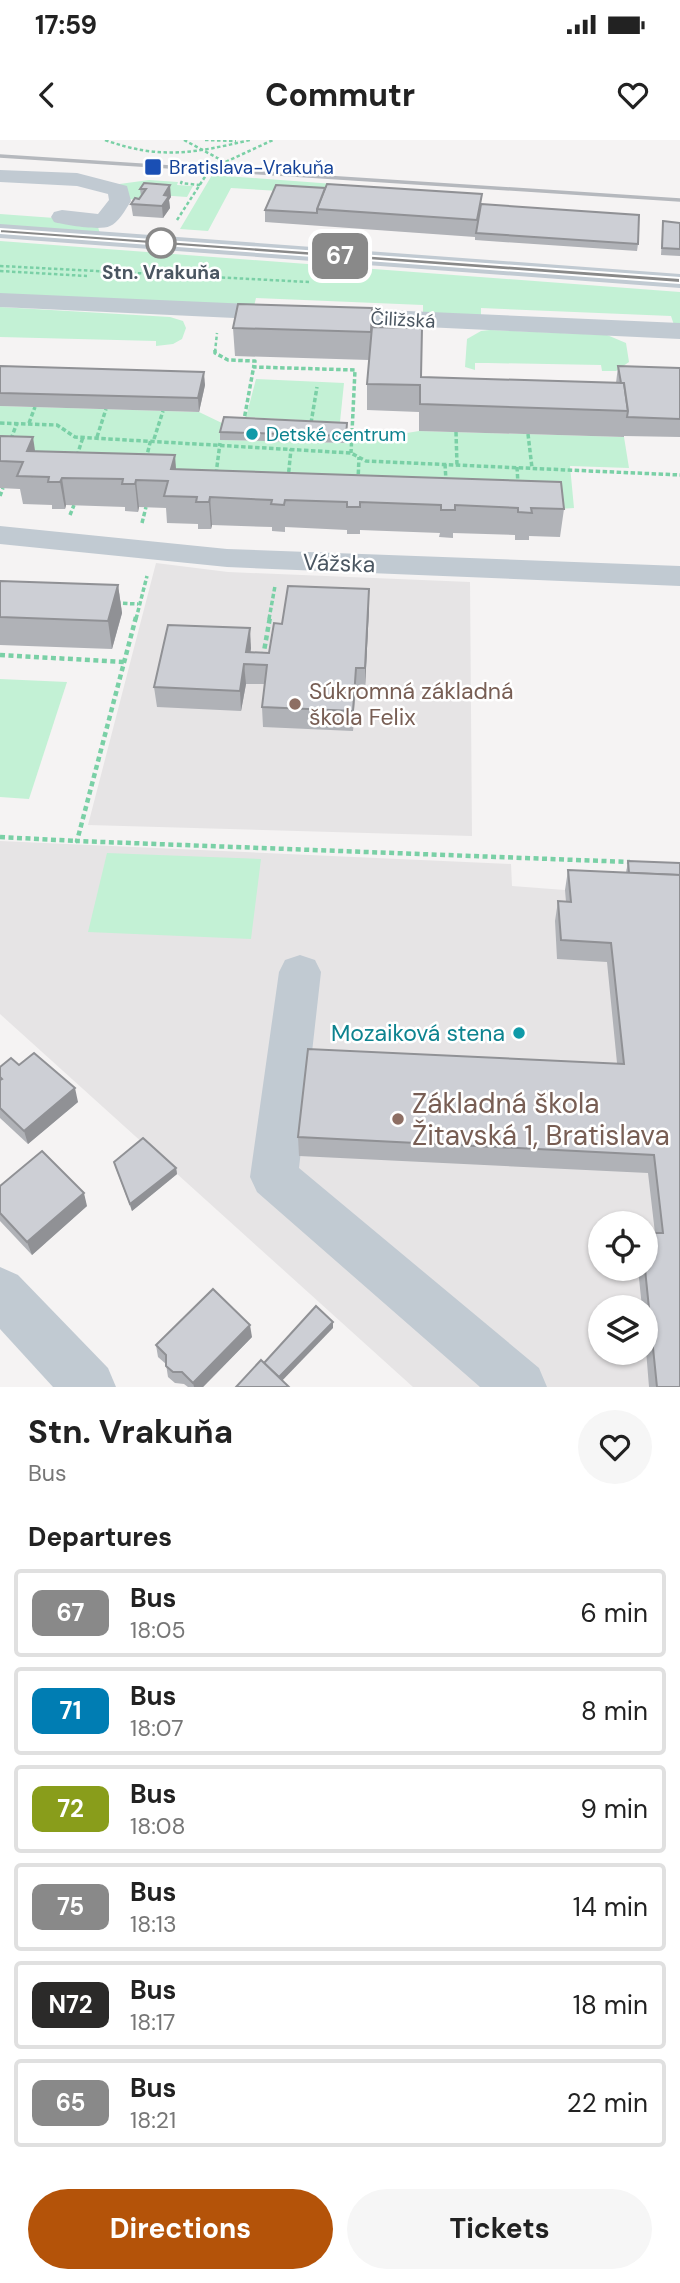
<!DOCTYPE html>
<html lang="en">
<head>
<meta charset="utf-8">
<style>
  body { margin:0; font-family:"DM Sans",sans-serif; background:#f6f6f6; color:#222; height:100vh; display:flex; flex-direction:column; font-size:26px; white-space:nowrap }
  * { box-sizing:border-box; margin:0 }
  p { font-size:23px; color:#767676 }
  .icon { flex:none; width:38px; height:38px; fill:none; stroke:currentColor; stroke-width:2; stroke-linecap:round; stroke-linejoin:round }
  .map { position:relative; height:1247px; overflow:hidden }
  .side { display:flex; flex-direction:column; background:#fff; flex:1 }
  .side>* { flex:none }
  .badge { padding:0 14px; border-radius:10px; font-size:24px; line-height:46px }
  .buttons { position:absolute; left:588px; top:1071px; display:grid; gap:14px }
  .buttons a { display:grid; place-items:center; width:70px; height:70px; border-radius:50%; background:#fff; box-shadow:0 2px 5px #0004; font-size:35px }
  .map>.badge { position:absolute; translate:-50% -50%; box-shadow:0 0 0 4px #fff }
  h2 { padding:0 28px; font-size:26px; line-height:63px }
  .round { display:grid; place-items:center; flex:none; width:74px; height:74px; border-radius:37px; background:#f6f6f6 }
  .headline { display:flex; align-items:center; justify-content:space-between; height:119px; padding:0 28px }
  h1 { font-size:33px; font-weight:700; line-height:52px }
  .primary-button { display:flex; gap:14px; margin-top:auto; padding:14px 28px }
  .primary-button a { flex:1; height:80px; border-radius:42px; background:#b45309; color:#fff; font-size:28px; font-weight:700; line-height:80px; text-align:center }
  .primary-button a+a { background:#f6f6f6; color:#222 }
  ul { padding:0; list-style:none }
  li { display:flex; align-items:center; gap:21px; height:88px; margin:0 14px 10px; padding:0 14px; border:4px solid #e0e0e0; border-radius:7px }
  li div { flex:1 }
  li b { display:block; font-size:26px }
  li em { font-style:normal }
  li .badge { min-width:77px; font-weight:700; text-align:center }
  .status { display:flex; justify-content:space-between; align-items:center; height:49px; padding:0 35px; background:#fff; direction:ltr }
  .status svg { height:19px; fill:currentColor }
  header { display:flex; justify-content:space-between; align-items:center; height:91px; padding:0 28px; background:#fff; font-size:32px; font-weight:700 }
  .map>svg:first-child { display:block }
  .education { fill:#e6e4e5; fill-rule:evenodd }
  .green { fill:#c3f1d5 }
  .lines { fill:none; stroke-linecap:round; stroke-linejoin:round }
  .path-far2 { stroke:#7ad0a6; stroke-width:2.5; stroke-dasharray:3.5 2.5; stroke-linecap:butt }
  .path-far1 { stroke:#7ad0a6; stroke-width:3.5; stroke-dasharray:4.5 2.5; stroke-linecap:butt }
  .path { stroke:#7ad0a6; stroke-width:4.5; stroke-dasharray:5 3.5; stroke-linecap:butt }
  .minor { fill:#c1cad2; fill-rule:evenodd }
  .rail { stroke:#b5b8bd; stroke-width:3.5 }
  .wall { fill:#b0b2b7 }
  .shaded-wall { fill:#909195 }
  .building { fill:#cdcfd5; stroke:#909195; stroke-width:2 }
  .line { fill:#898989; stroke:#fff; stroke-width:2 }
  .transit-dot { fill:#1a4fb4; stroke:#fff; stroke-width:2.5 }
  .stop-dot { fill:#fff; stroke:#898989; stroke-width:3.5 }
  .culture-dot { fill:#0f9aa8; stroke:#fff; stroke-width:2.5 }
  .education-dot { fill:#8d6e63; stroke:#fff; stroke-width:2.5 }
  .labels { text-anchor:middle; stroke-width:5; stroke-linejoin:round; paint-order:stroke }
  .far-transit-label { font-size:19px; fill:#164399; stroke:#fff; text-anchor:start }
  .far-stop-label { font-size:19px; font-weight:bold; fill:#4a5661; stroke:#fff }
  .far-street-label { font-size:19px; fill:#4a5661; stroke:#fff }
  .far-culture-label { font-size:19px; fill:#0d838f; stroke:#fff; text-anchor:start }
  .street-label { font-size:23px; fill:#4a5661; stroke:#fff }
  .education-label { font-size:23px; fill:#785e54; stroke:#fff; text-anchor:start }
  .culture-label { font-size:23px; fill:#0d838f; stroke:#fff; text-anchor:end }
  .near-education-label { font-size:28px; fill:#785e54; stroke:#fff; text-anchor:start }
</style>
</head>
<body>
<div class="status"><b>17:59</b><svg viewBox="0 0 49 12"><path d="M0 12V9h3v3zM5 12V6h3v6zM10 12V3h3v9zM15 12V0h3v12zM26 1h20v11H26zM47 4h2v5h-2z"/></svg></div>
<header><svg class="icon" aria-label="back" viewBox="0 0 24 24"><path d="M15 5l-7 7 7 7"/></svg>Commutr<svg class="icon" aria-label="heart" viewBox="0 0 24 24"><path d="M12 20l-8-8c-3-5 5-10 8-4 3-6 11-1 8 4z"/></svg></header>
<div class="map">
<svg width="680" height="1247" viewBox="0 0 680 1247">
  <rect width="100%" height="100%" fill="#f5f3f3"/>
  <!-- education -->
  <g class="education">
    <polygon points="156,423 228,432 470,442 472,696 88,685"/>
    <path d="M0,701L511,724L512,746L565,750L628,751L626,729L680,731V1247H413L0,874ZM600,1083H646V1129H600ZM600,1167H646V1213H600Z"/>
  </g>
  <!-- green -->
  <g class="green">
    <polygon points="212,35 334,44 331,54 231,48 208,91 180,89"/>
    <polygon points="149,40 178,42 177,45 193,46 187,57 144,54 140,60 127,59 112,45"/>
    <polygon points="0,74 82,80 98,87 100,94 0,86"/>
    <polygon points="0,101 680,152 680,186 674,185 671,176 481,168 481,177 423,175 423,165 256,158 254,166 0,155"/>
    <polygon points="0,167 170,177 183,181 186,188 182,199 173,204 156,206 156,201 0,197"/>
    <polygon points="490,190 607,195 626,203 629,222 616,231 602,231 601,225 488,223 475,223 475,230 465,227 467,199 481,191"/>
    <polygon points="256,239 344,243 340,282 246,277"/>
    <polygon points="0,266 199,272 224,284 221,300 346,303 419,291 624,297 629,328 570,326 574,368 558,369 0,322"/>
    <polygon points="0,539 67,542 29,659 0,657"/>
    <polygon points="107,713 261,719 251,799 88,792"/>
  </g>
  <g class="lines">
    <!-- path-far2 -->
    <g class="path-far2">
      <path d="M105,0C160,20 195,13 250,0"/>
      <polyline points="184,0 223,21"/>
      <polyline points="205,0 236,1"/>
      <polyline points="182,41 181,43 200,45"/>
      <polyline points="177,80 210,29 273,0"/>
      <polyline points="0,126 309,142"/>
      <polyline points="0,131 87,136"/>
      <polyline points="215,212 217,193"/>
    </g>
    <!-- path-far1 -->
    <g class="path-far1">
      <polyline points="215,210 215,213 228,220 255,221 254,227 355,230 351,313"/>
      <polyline points="247,280 244,280 254,225"/>
      <polyline points="0,283 57,285 75,297 351,313 366,321 680,335"/>
      <polyline points="29,283 35,267"/>
      <polyline points="311,283 317,247"/>
      <polyline points="456,292 457,325"/>
      <polyline points="528,294 532,328"/>
      <polyline points="97,297 106,269"/>
      <polyline points="11,299 17,283"/>
      <polyline points="154,299 163,271"/>
      <polyline points="77,316 83,297"/>
      <polyline points="146,319 151,299"/>
      <polyline points="445,324 446,341"/>
      <polyline points="517,327 518,344"/>
      <polyline points="216,334 220,303"/>
      <polyline points="288,339 291,309"/>
      <polyline points="358,341 359,317"/>
      <polyline points="0,356 3,348"/>
      <polyline points="70,375 74,365"/>
      <polyline points="142,383 146,367"/>
      <polyline points="116,463 138,464"/>
      <polyline points="136,479 147,436"/>
      <polyline points="269,479 275,446"/>
    </g>
    <!-- path -->
    <g class="path">
      <polyline points="136,477 77,701 630,722"/>
      <polyline points="0,515 124,522"/>
      <polyline points="263,517 270,477"/>
      <polyline points="0,697 77,701"/>
    </g>
    <!-- minor -->
    <g class="minor">
      <path d="M0,30L77,33L127,46L131,61C126,69 118,83 110,86C100,91 65,85 54,82L51,77L54,72L62,70L98,74L109,60L108,54L77,46L0,42Z"/>
      <polygon points="0,84 680,134 680,148 0,98"/>
      <polygon points="0,153 680,183 680,199 0,167"/>
      <polygon points="0,386 227,409 680,426 680,446 227,427 0,404"/>
      <polygon points="300,815 315,820 321,832 299,1028 539,1228 547,1247 480,1247 257,1052 250,1037 279,832 285,820"/>
      <polygon points="0,1127 18,1135 108,1228 116,1247 53,1247 0,1189"/>
    </g>
    <!-- rail -->
    <polyline class="rail" points="0,16 680,60"/>
  </g>
  <!-- wall -->
  <g class="wall">
    <polygon points="144,43 171,57 169,60 170,68 163,78 133,76 131,64 139,59 141,56 140,49"/>
    <polygon points="481,64 638,104 637,111 475,100 475,97 265,82 265,70"/>
    <polygon points="663,81 680,83 680,116 661,115"/>
    <polygon points="372,168 372,187 421,237 616,243 618,226 680,228 680,297 624,296 624,297 419,291 419,272 367,270 367,244 369,220 235,216 233,188"/>
    <polygon points="0,226 205,245 199,272 0,266"/>
    <polygon points="347,290 346,303 220,300 220,292"/>
    <polygon points="0,296 35,311 176,329 564,369 560,397 529,396 529,400 515,400 515,395 453,393 453,398 439,397 440,393 360,390 360,394 347,394 347,390 285,387 285,392 272,391 272,387 212,385 211,389 198,389 198,384 167,383 166,368 139,367 138,372 125,371 125,367 66,365 65,369 52,369 52,365 23,364 20,349 0,348"/>
    <polygon points="0,441 118,445 122,473 112,509 0,505"/>
    <polygon points="369,468 365,548 355,547 353,591 263,587 262,567 265,544 246,544 241,571 157,567 154,547 251,508 250,512 269,513 282,484"/>
    <polygon points="628,721 680,1247 649,1247 646,1210 646,1167 642,1167 638,1129 646,1129 655,1093 648,1033 299,1016 298,997 617,923 607,822 557,819 555,781 558,761 566,762 565,750 568,730 626,733"/>
    <polygon points="19,925 78,962 28,1004 0,978 0,927"/>
    <polygon points="114,1022 176,1028 177,1034 132,1071 116,1029"/>
    <polygon points="0,1046 87,1066 32,1115 0,1081"/>
    <polygon points="252,1197 203,1247 188,1247 184,1244 175,1243 168,1237 166,1224 158,1217 156,1205"/>
  </g>
  <!-- shaded-wall -->
  <g class="shaded-wall">
    <polygon points="170,45 171,57 169,60 170,68 163,78 162,66 164,55"/>
    <polygon points="204,232 205,245 199,272 198,258"/>
    <polygon points="33,297 37,324 32,338 27,311"/>
    <polygon points="175,315 177,342 171,329"/>
    <polygon points="62,338 66,365 65,369 60,342"/>
    <polygon points="136,340 139,367 138,372 135,344"/>
    <polygon points="210,357 212,385 211,389 209,362"/>
    <polygon points="118,445 122,473 112,509 108,481"/>
    <polygon points="369,449 369,468 365,548 365,528"/>
    <polygon points="250,488 251,508 249,524 246,512"/>
    <polygon points="244,524 246,544 241,571 240,551"/>
    <polygon points="356,528 355,547 353,591 353,571"/>
    <polygon points="75,948 78,962 28,1004 24,991"/>
    <polygon points="176,1028 177,1034 132,1071 130,1064"/>
    <polygon points="84,1053 87,1066 32,1115 27,1102"/>
    <polygon points="333,1182 333,1188 277,1246 276,1240"/>
    <polygon points="250,1185 252,1197 203,1247 194,1247 193,1243"/>
  </g>
  <!-- building -->
  <g class="building">
    <polygon points="144,43 170,45 164,55 169,56 162,66 131,64 135,58 139,59 146,49 140,49"/>
    <polygon points="327,44 482,54 477,80 317,69"/>
    <polygon points="276,45 325,48 317,69 317,73 265,70"/>
    <polygon points="481,64 639,75 638,104 476,93"/>
    <polygon points="663,81 680,83 680,109 662,108"/>
    <polygon points="238,164 372,168 371,192 233,188"/>
    <polygon points="372,187 422,188 421,237 624,243 628,271 420,264 420,245 367,244"/>
    <polygon points="0,226 204,232 198,258 0,253"/>
    <polygon points="618,226 680,228 680,279 627,277 628,271 624,243 621,243"/>
    <polygon points="224,277 347,283 346,296 220,292"/>
    <polygon points="0,296 33,297 27,311 175,315 171,329 561,342 564,369 531,368 532,373 518,372 518,368 455,365 455,370 441,370 441,365 360,362 360,367 347,367 347,362 285,360 284,365 271,364 272,360 210,357 209,362 196,362 197,357 164,356 168,341 136,340 135,344 122,344 123,339 62,338 60,342 48,342 49,337 17,336 23,322 0,321"/>
    <polygon points="0,441 118,445 108,481 0,477"/>
    <polygon points="288,446 369,449 365,528 356,528 353,571 262,567 267,525 244,524 240,551 154,547 168,485 250,488 246,512 269,513 274,483 282,484"/>
    <polygon points="628,721 680,723 680,735 629,733"/>
    <polygon points="568,730 680,735 680,1247 657,1247 645,1129 646,1093 663,1093 654,1015 298,997 308,909 624,924 611,803 561,800 558,761 571,762"/>
    <polygon points="34,913 75,948 24,991 0,968 0,940 2,939 0,937 0,927 11,918 19,925"/>
    <polygon points="143,998 176,1028 130,1064 114,1022"/>
    <polygon points="42,1011 84,1053 27,1102 0,1073 0,1046"/>
    <polygon points="213,1149 250,1185 193,1243 182,1232 173,1232 166,1226 166,1215 156,1205"/>
    <polygon points="316,1166 333,1182 279,1237 264,1223"/>
    <polygon points="261,1220 289,1247 236,1247"/>
  </g>
  <!-- line -->
  <polygon class="line" points="0,89 680,138 680,143 0,93"/>
  <!-- markers -->
  <rect class="transit-dot" x="144" y="18" width="18" height="18" rx="3.5"/>
  <circle class="stop-dot" cx="161" cy="103" r="14"/>
  <g class="culture-dot">
    <circle cx="252" cy="294" r="7"/>
    <circle cx="519" cy="893" r="7"/>
  </g>
  <g class="education-dot">
    <circle cx="295" cy="564" r="7"/>
    <circle cx="398" cy="979" r="7"/>
  </g>
  <g class="labels">
    <!-- far-transit labels -->
    <g class="far-transit-label">
      <text x="169" y="34">Bratislava-Vrakuňa</text>
    </g>
    <!-- far-stop labels -->
    <g class="far-stop-label">
      <text x="161" y="139">Stn. Vrakuňa</text>
    </g>
    <!-- far-street labels -->
    <g class="far-street-label">
      <text transform="translate(403 179) rotate(3)" y="7">Čiližská</text>
    </g>
    <!-- far-culture labels -->
    <g class="far-culture-label">
      <text x="266" y="301">Detské centrum</text>
    </g>
    <!-- street labels -->
    <g class="street-label">
      <text transform="translate(339 423) rotate(2)" y="8">Vážska</text>
    </g>
    <!-- education labels -->
    <g class="education-label">
      <text x="309" y="559">Súkromná základná<tspan x="309" dy="26">škola Felix</tspan></text>
    </g>
    <!-- culture labels -->
    <g class="culture-label">
      <text x="505" y="901">Mozaiková stena</text>
    </g>
    <!-- near-education labels -->
    <g class="near-education-label">
      <text x="412" y="973">Základná škola<tspan x="412" dy="32">Žitavská 1, Bratislava</tspan></text>
    </g>
  </g>
</svg>
<div class="buttons">
<a><svg class="icon" aria-label="locate" viewBox="0 0 24 24"><circle cx="12" cy="12" r="6"/><path d="M12 2v4M12 18v4M2 12h4M18 12h4"/></svg></a>
<a><svg class="icon" aria-label="layers" viewBox="0 0 24 24"><path d="M12 4l9 5-9 5-9-5zM3 14l9 5 9-5"/></svg></a>
</div>
<b class="badge" style="left:340px;top:116px;background:#898989;color:#fff">67</b>
</div>
<section class="side">
<div class="headline"><div><h1>Stn. Vrakuňa</h1><p>Bus</p></div><a class="round"><svg class="icon" aria-label="heart" viewBox="0 0 24 24"><path d="M12 20l-8-8c-3-5 5-10 8-4 3-6 11-1 8 4z"/></svg></a></div>
<h2>Departures</h2>
<ul>
<li><span class="badge" style="background:#898989;color:#fff">67</span><div><b>Bus</b><p>18:05</p></div><em>6 min</em></li>
<li><span class="badge" style="background:#007db3;color:#fff">71</span><div><b>Bus</b><p>18:07</p></div><em>8 min</em></li>
<li><span class="badge" style="background:#899d1b;color:#fff">72</span><div><b>Bus</b><p>18:08</p></div><em>9 min</em></li>
<li><span class="badge" style="background:#898989;color:#fff">75</span><div><b>Bus</b><p>18:13</p></div><em>14 min</em></li>
<li><span class="badge" style="background:#2b2a29;color:#fff">N72</span><div><b>Bus</b><p>18:17</p></div><em>18 min</em></li>
<li><span class="badge" style="background:#898989;color:#fff">65</span><div><b>Bus</b><p>18:21</p></div><em>22 min</em></li>
</ul>
<div class="primary-button"><a>Directions</a><a>Tickets</a></div>
</section>
</body>
</html>
